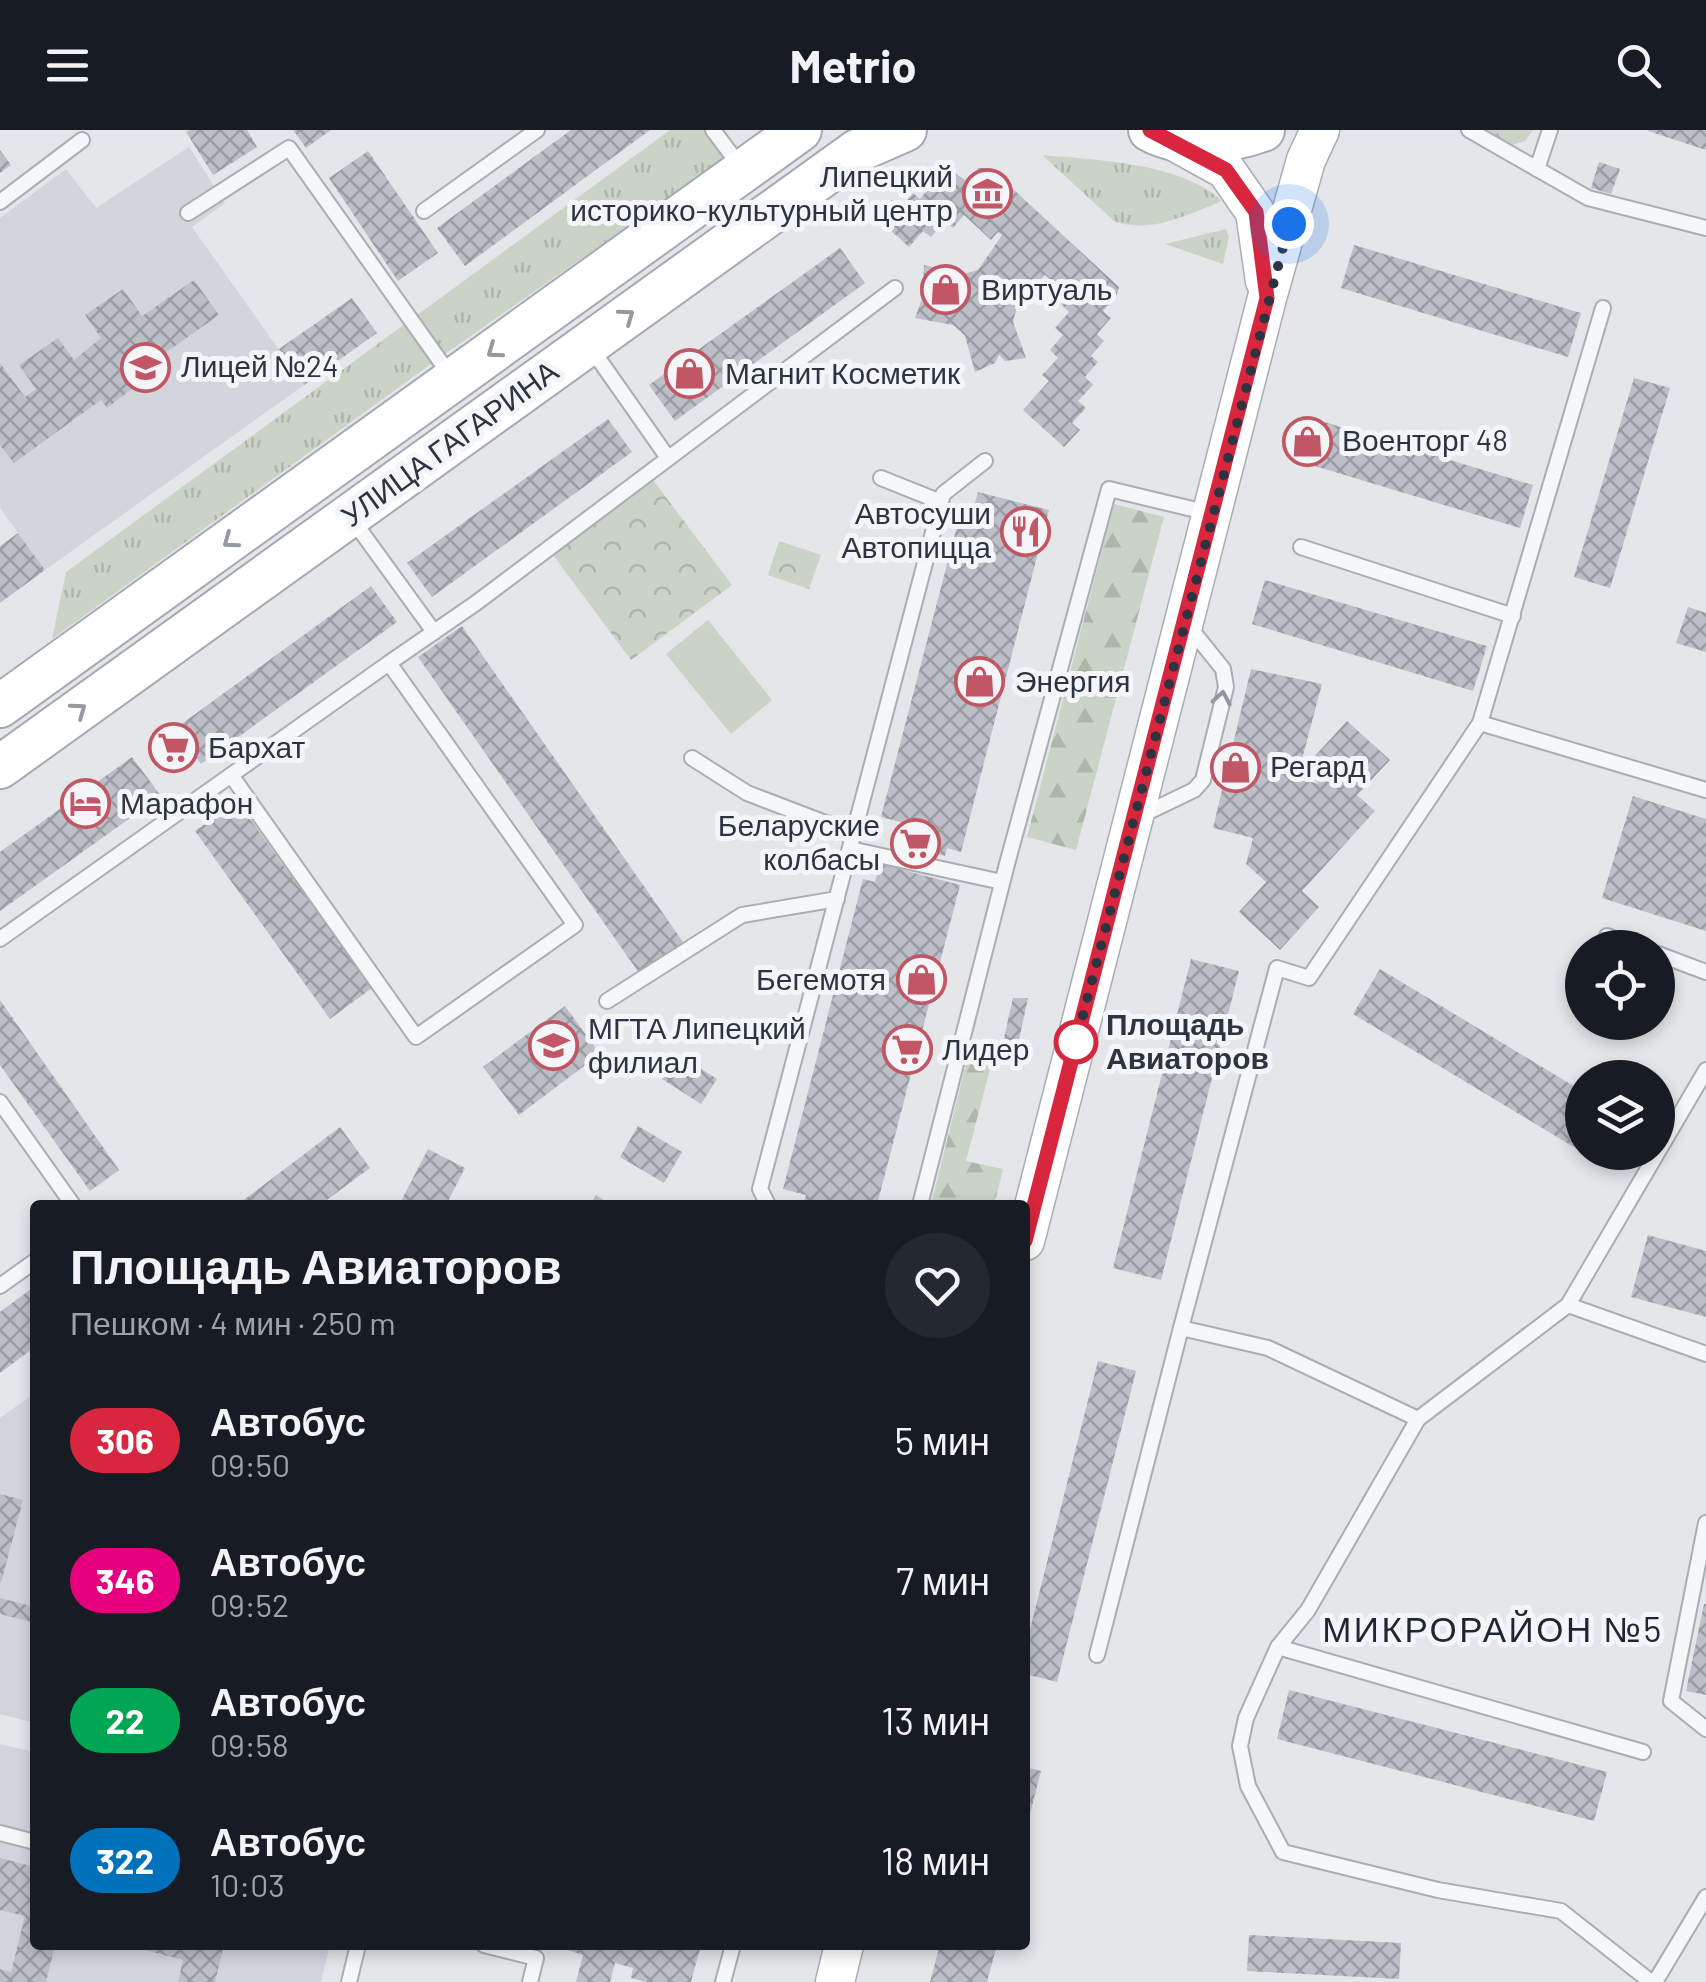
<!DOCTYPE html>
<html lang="ru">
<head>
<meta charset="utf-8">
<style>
  body { margin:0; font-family:Barlow,sans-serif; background:#242831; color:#f1f3f6; height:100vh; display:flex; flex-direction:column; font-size:38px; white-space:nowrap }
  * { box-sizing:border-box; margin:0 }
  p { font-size:32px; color:#9ea1a6 }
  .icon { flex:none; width:55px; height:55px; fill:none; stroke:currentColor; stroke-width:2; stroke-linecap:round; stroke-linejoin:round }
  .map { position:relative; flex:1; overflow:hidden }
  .side { position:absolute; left:30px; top:1070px; width:1000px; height:750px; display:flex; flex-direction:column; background:#171b24; border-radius:10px; box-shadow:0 5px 15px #0003 }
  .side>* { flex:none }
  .badge { padding:0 20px; border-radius:32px; font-size:35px; line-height:65px }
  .buttons { position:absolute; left:1565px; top:800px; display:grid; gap:20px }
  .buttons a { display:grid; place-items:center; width:110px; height:110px; border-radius:50%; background:#171b24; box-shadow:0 5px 15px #0003; font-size:50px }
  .you { position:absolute; width:50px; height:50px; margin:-25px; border:8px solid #fff; border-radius:50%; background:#1a73e8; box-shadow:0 0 0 15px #1a73e833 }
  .map>.badge { position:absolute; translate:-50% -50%; box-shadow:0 0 0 5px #fff }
  .round { display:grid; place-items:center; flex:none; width:105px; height:105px; border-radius:52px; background:#242831 }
  .overview { display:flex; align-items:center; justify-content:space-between; height:170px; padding:0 40px }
  h1 { font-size:48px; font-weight:700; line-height:75px }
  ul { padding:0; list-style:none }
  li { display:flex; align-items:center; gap:30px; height:140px; padding:0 40px }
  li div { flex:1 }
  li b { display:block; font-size:38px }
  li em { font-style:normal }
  li .badge { min-width:110px; font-weight:700; text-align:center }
  header { display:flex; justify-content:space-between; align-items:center; height:130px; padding:0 40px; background:#171b24; font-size:45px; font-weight:700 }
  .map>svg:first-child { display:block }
  .built { fill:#d2d5dc }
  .grass { fill:url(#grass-tufts) }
  .forest { fill:url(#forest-firs) }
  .park { fill:url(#park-crowns) }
  .pitch { fill:#c9d3c6 }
  .building { fill:url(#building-cross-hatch) }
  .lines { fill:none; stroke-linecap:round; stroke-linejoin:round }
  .lane-casing { stroke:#a9adb4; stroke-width:18 }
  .secondary-casing { stroke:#a9adb4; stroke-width:41 }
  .primary-casing { stroke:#a4aab5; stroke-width:46 }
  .lane { stroke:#f6f7f9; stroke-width:14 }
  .secondary { stroke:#fff; stroke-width:38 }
  .primary { stroke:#fff; stroke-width:42 }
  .oneway { stroke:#969aa0 }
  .oneway2 { stroke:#92969d }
  .line-casing { stroke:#fff; stroke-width:22 }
  .line { stroke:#d7263d; stroke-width:15 }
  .walk { stroke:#2d3441; stroke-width:10; stroke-dasharray:0 18 }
  .stop-dot { fill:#fff; stroke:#d7263d; stroke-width:5 }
  .labels { text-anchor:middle; stroke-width:10; stroke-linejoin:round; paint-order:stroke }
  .poi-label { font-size:30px; fill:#2d3441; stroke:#f3f5f8; text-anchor:start }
  .street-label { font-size:30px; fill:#2d3441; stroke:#f3f5f8 }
  .stop-label { font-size:30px; font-weight:bold; fill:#2d3441; stroke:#f3f5f8; text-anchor:start }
  .quarter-label { font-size:35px; letter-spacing:2.5px; fill:#1f2532; stroke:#f3f5f8 }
</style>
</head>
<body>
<header><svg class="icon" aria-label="menu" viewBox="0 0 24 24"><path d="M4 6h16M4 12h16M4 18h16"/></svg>Metrio<svg class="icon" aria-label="search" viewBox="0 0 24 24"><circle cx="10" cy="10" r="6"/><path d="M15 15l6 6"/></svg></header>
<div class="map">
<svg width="1706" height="1852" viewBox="0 0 1706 1852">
  <defs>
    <pattern id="grass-tufts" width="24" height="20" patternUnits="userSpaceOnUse" patternTransform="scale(2.5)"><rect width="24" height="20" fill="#c9d3c6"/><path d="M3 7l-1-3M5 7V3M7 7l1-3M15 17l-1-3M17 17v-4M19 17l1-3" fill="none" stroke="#adb6ab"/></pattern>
    <pattern id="forest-firs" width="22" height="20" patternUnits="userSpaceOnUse" patternTransform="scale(2.5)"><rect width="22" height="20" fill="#c9d3c6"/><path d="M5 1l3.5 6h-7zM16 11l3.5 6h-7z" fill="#adb6ab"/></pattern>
    <pattern id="park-crowns" width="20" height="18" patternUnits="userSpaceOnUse" patternTransform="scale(2.5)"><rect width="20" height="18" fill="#c9d3c6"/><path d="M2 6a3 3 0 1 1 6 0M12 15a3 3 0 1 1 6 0" fill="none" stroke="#adb6ab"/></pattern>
    <pattern id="building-cross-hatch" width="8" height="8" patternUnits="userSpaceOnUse" patternTransform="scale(2.5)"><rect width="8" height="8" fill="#bcbfc7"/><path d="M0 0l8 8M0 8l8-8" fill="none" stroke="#999ca3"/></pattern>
  </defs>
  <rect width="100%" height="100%" fill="#e4e6ea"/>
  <!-- built -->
  <g class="built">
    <polygon points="189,17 225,73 192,97 304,255 45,440 0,378 0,88 66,39 96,78"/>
    <polygon points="35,1263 35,1593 0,1584 0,1288"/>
    <polygon points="0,1614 35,1622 35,1815 330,1815 321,1852 0,1852"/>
  </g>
  <!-- grass -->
  <g class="grass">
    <polygon points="670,0 713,0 731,24 438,229 52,509 66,442"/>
    <path d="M1042,25C1097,30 1182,33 1222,71C1189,84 1149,105 1114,91Z"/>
    <polygon points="1226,99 1229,107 1223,134 1165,114"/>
  </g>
  <!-- forest -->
  <g class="forest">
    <polygon points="1484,0 1533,0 1525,11 1512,15"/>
    <polygon points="1114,374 1164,387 1076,720 1027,707"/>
    <polygon points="969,922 993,928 966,1031 1003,1039 994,1075 931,1075"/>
  </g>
  <!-- park -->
  <g class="park">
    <polygon points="653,350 732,455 631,530 553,425"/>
    <polygon points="779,411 821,425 809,459 768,445"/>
  </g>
  <!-- pitch -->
  <polygon class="pitch" points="708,490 772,570 731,604 666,524"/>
  <!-- building -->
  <g class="building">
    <polygon points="190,0 247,0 257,17 213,45 186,2"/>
    <polygon points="293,0 331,0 306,18"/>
    <polygon points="571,0 650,0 465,136 437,98"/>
    <polygon points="1648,0 1706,0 1706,20 1648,1"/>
    <polygon points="0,20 11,35 0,43"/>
    <polygon points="368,21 438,123 398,151 329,48"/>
    <polygon points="1599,32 1620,39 1611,64 1591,58"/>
    <polygon points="979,38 988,38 1000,47 1119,157 1116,167 1103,181 1111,188 1097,204 1104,211 1091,226 1098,232 1085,247 1093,255 1078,271 1086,278 1072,293 1080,300 1064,317 1023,280 1049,251 1042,245 1058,228 1050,220 1063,205 1055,198 1069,182 1061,174 1069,166 1045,145 1018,173 1013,192 1026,228 1005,231 999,225 995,233 975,242 965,206 959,200 953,195 915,188 922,169 928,164 923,157 924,135 963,144 978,140 1002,105 998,102 991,110 964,85 953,98 945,91 931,107 923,101 909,117 877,88 892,70 901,78 913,63 920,69 935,51 942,58 955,43 965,50"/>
    <polygon points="1354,115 1581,183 1568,227 1341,158"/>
    <polygon points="840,118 865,153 675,291 649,255"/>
    <polygon points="194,150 219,185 131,247 137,255 107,278 101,270 14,333 0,315 0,233 25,267 36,259 19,235 58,208 74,230 101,208 85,185 123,159 142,186"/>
    <polygon points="352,168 377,203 304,255 279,219"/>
    <polygon points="1634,248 1670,258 1610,458 1574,447"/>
    <polygon points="1308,287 1533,355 1520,398 1295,330"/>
    <polygon points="608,289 632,322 432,467 407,433"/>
    <polygon points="978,362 1049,380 961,722 947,718 945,726 898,714 904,693 881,687 962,377 973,380"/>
    <polygon points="18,403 45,440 0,473 0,416"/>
    <polygon points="1265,450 1487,516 1473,561 1252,494"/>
    <polygon points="371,456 397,492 201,634 192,622 171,638 154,614"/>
    <polygon points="1688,477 1706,483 1706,522 1676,513"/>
    <polygon points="462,496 683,812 639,843 418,527"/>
    <polygon points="1251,539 1322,554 1297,648 1319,654 1303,639 1347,591 1390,630 1357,665 1375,681 1302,761 1319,777 1280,820 1239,782 1266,752 1246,734 1253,708 1213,698"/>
    <polygon points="132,627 161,666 0,781 0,722"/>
    <polygon points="1633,666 1706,689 1706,801 1602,768"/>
    <polygon points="237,671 372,858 330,889 195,701"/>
    <polygon points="880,734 960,755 877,1075 803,1075 806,1065 783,1059 863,749 875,752"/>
    <polygon points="1191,829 1239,841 1161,1150 1113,1138"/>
    <polygon points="1380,839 1582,961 1582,1022 1353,884"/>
    <polygon points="1013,868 1028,868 1014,933 999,930"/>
    <polygon points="0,870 119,1040 90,1061 0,935"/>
    <polygon points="565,876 600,924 519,985 483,937"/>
    <polygon points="678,924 717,949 701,974 662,949"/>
    <polygon points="638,996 682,1022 664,1053 620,1027"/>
    <polygon points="340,997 370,1038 320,1075 243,1075 241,1072"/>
    <polygon points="428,1019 465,1038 446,1075 399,1075"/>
    <polygon points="596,1065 611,1075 590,1075"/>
    <polygon points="1648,1105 1706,1121 1706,1187 1631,1167"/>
    <polygon points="35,1156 35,1217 0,1243 0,1182"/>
    <polygon points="1098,1231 1136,1241 1057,1552 1025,1544 1025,1519"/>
    <polygon points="0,1364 23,1370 1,1453 0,1453"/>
    <polygon points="0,1468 35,1477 35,1493 0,1484"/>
    <polygon points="1704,1474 1706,1474 1706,1565 1686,1561"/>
    <polygon points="1289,1560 1607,1642 1594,1691 1277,1609"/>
    <polygon points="1025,1637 1041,1641 1026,1699 1025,1699"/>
    <polygon points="0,1728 35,1737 35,1815 55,1815 46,1852 0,1852 0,1839 11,1842 25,1786 0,1780"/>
    <polygon points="1249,1805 1401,1813 1399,1849 1247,1841"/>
    <polygon points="126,1815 224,1815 215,1852 178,1852 183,1830"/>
    <polygon points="552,1815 701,1815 691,1852 646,1852 631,1848 633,1838 615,1833 610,1852 576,1852 583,1825"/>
    <polygon points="940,1815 997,1815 987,1852 930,1852"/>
  </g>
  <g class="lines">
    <defs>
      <g id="lane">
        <polyline points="713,0 740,36"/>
        <polyline points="1469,0 1588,68 1706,98"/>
        <polyline points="1537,39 1550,0"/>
        <polyline points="0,72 82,10"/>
        <polyline points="424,81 537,0"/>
        <polyline points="188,83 289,18 450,245"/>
        <polyline points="1603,178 1480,593 1706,660"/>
        <polyline points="591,218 668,328"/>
        <polyline points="881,348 941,372"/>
        <polyline points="352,389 434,502"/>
        <polyline points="1301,417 1513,486"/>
        <polyline points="389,533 476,473 895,158"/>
        <polyline points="692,628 747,663 854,704"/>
        <polyline points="1142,685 1194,660 1203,650 1226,557 1223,539 1190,498"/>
        <polyline points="850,719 1002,752"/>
        <polyline points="1607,806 1638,818"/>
        <path d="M0,809C130,717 259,625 389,533L575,795L416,907L231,645"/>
        <polyline points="1658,824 1706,842"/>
        <polyline points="607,871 742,785 837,769"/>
        <polyline points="0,972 73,1075"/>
        <polyline points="768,1075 760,1059 941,372 943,364 985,331"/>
        <polyline points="920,1075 1007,734 1109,359 1209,383"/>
        <polyline points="0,1156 35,1131"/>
        <polyline points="1568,1175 1706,1224"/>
        <polyline points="1418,1289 1268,1218 1181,1198 1277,838 1309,848 1480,593"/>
        <polyline points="1706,1393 1671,1571 1706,1599"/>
        <polyline points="1278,1517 1643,1622"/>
        <polyline points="1097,1525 1181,1198"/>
        <polyline points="0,1703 35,1712"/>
        <polyline points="484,1815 536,1828 530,1852"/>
        <polyline points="349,1852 358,1815"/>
        <polyline points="723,1852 733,1815"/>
        <polyline points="1651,1852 1561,1781 1438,1760 1283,1722 1248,1656 1240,1616 1246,1588 1278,1517 1308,1480 1418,1289 1568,1175 1706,940"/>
        <polyline points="1655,1852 1706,1767"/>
      </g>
      <g id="secondary">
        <polyline points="1170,9 1226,40 1255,82 1265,151"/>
        <polyline points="1025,1111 1267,168 1306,30 1320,0"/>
        <polyline points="835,1852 844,1815"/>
      </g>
      <g id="primary">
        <path d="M1150,0C1183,18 1230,12 1263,0"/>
        <polyline points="0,576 800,0"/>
        <polyline points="0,637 857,21 905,0"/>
      </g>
    </defs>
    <!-- lane casing -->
    <use href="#lane" class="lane-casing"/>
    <!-- secondary casing -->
    <use href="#secondary" class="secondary-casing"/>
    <!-- primary casing -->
    <use href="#primary" class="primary-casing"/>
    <!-- lane -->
    <use href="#lane" class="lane"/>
    <!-- secondary -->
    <use href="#secondary" class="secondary"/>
    <!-- primary -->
    <use href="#primary" class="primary"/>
  </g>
  <!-- one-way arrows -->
  <defs><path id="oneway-chevron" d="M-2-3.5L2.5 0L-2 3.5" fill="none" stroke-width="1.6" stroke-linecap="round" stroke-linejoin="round" transform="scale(2.5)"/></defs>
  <g class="oneway">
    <use href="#oneway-chevron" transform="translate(627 186) rotate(-36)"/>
    <use href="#oneway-chevron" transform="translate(494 221) rotate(144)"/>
    <use href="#oneway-chevron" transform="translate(230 411) rotate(144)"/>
    <use href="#oneway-chevron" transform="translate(79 580) rotate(-36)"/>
  </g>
  <use class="oneway2" href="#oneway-chevron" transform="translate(1222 568) rotate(-80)"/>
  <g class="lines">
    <defs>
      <polyline id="line" points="1025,1111 1267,168 1256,82 1226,40 1150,0"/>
    </defs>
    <!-- line casing -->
    <use href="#line" class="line-casing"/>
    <!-- line -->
    <use href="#line" class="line"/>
    <!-- walk -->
    <polyline class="walk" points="1076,912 1075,916 1289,94"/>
  </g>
  <!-- icons -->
  <defs>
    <symbol id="museum-ring" viewBox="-11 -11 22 22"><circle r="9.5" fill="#f3f5f8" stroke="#c15764" stroke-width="1.5"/><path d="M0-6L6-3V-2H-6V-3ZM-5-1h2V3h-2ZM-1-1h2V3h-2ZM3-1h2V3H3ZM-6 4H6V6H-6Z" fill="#c15764"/></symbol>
    <symbol id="shop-ring" viewBox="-11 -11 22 22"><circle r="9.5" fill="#f3f5f8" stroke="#c15764" stroke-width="1.5"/><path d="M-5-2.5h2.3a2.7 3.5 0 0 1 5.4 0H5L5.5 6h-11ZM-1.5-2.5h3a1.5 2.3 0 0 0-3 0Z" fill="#c15764"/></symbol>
    <symbol id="school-ring" viewBox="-11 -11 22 22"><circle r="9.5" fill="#f3f5f8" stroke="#c15764" stroke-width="1.5"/><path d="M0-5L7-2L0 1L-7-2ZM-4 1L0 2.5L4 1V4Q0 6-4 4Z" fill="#c15764"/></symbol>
    <symbol id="restaurant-ring" viewBox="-11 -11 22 22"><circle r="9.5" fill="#f3f5f8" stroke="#c15764" stroke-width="1.5"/><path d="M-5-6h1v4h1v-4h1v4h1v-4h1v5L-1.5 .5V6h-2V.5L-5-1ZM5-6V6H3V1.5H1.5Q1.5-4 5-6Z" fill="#c15764"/></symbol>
    <symbol id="supermarket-ring" viewBox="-11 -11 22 22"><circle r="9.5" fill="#f3f5f8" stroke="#c15764" stroke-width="1.5"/><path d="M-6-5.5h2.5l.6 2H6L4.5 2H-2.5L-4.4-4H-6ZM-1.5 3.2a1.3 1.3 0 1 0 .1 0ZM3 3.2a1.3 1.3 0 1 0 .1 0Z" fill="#c15764"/></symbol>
    <symbol id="hotel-ring" viewBox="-11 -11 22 22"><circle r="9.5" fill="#f3f5f8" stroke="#c15764" stroke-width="1.5"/><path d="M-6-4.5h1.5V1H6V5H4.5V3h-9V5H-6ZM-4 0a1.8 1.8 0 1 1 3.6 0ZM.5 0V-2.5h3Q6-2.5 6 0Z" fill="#c15764"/></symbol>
    <symbol id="university-ring" viewBox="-11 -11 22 22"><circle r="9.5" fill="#f3f5f8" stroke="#c15764" stroke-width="1.5"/><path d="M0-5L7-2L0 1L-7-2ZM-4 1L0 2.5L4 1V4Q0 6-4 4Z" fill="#c15764"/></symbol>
  </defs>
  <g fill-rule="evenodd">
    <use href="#museum-ring" x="960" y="36" width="55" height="55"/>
    <use href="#shop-ring" x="918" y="132" width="55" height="55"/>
    <use href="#school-ring" x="118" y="210" width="55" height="55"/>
    <use href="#shop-ring" x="662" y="216" width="55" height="55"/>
    <use href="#shop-ring" x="1280" y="284" width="55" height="55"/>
    <use href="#restaurant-ring" x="998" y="374" width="55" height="55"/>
    <use href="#shop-ring" x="952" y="524" width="55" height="55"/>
    <use href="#supermarket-ring" x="146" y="590" width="55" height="55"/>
    <use href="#shop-ring" x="1208" y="610" width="55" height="55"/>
    <use href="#hotel-ring" x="58" y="646" width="55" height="55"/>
    <use href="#supermarket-ring" x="888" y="686" width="55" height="55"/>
    <use href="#shop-ring" x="894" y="822" width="55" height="55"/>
    <use href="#university-ring" x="526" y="888" width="55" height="55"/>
    <use href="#supermarket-ring" x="880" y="892" width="55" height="55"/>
  </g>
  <!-- markers -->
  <circle class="stop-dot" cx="1076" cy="912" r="20"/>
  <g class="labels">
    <!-- poi labels -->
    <g class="poi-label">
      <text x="953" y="57" text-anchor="end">Липецкий<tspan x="953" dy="34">историко-культурный центр</tspan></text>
      <text x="981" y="170">Виртуаль</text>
      <text x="181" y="247">Лицей №24</text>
      <text x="725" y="254">Магнит Косметик</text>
      <text x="1342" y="321">Военторг 48</text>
      <text x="991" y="394" text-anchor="end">Автосуши<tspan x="991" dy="34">Автопицца</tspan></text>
      <text x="1015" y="562">Энергия</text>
      <text x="208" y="628">Бархат</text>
      <text x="1270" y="647">Регард</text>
      <text x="120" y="684">Марафон</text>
      <text x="880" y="706" text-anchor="end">Беларуские<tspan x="880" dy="34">колбасы</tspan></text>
      <text x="886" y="860" text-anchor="end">Бегемотя</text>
      <text x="588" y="909">МГТА Липецкий<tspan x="588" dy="34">филиал</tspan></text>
      <text x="942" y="930">Лидер</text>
    </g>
    <!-- street labels -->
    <g class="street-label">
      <text transform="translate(450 314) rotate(-36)" y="10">УЛИЦА ГАГАРИНА</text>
    </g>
    <!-- stop labels -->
    <g class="stop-label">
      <text x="1106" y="905">Площадь<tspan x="1106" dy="34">Авиаторов</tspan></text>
    </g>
    <!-- quarter labels -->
    <g class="quarter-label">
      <text x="1493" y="1512">МИКРОРАЙОН №5</text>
    </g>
  </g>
</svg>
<div class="buttons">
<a><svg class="icon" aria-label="locate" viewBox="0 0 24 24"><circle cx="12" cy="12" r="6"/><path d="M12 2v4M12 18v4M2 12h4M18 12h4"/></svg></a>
<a><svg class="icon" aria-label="layers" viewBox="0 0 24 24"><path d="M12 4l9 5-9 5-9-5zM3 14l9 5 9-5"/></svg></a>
</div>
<div class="you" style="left:1289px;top:94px"></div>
<section class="side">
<div class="overview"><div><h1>Площадь Авиаторов</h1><p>Пешком · 4 мин · 250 m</p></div><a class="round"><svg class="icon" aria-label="heart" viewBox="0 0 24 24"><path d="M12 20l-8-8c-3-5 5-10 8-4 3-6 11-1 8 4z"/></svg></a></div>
<ul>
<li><span class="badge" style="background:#d7263d;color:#fff">306</span><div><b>Автобус</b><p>09:50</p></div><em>5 мин</em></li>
<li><span class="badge" style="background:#e6007e;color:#fff">346</span><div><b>Автобус</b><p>09:52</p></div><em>7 мин</em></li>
<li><span class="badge" style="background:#00a651;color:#fff">22</span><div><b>Автобус</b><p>09:58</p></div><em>13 мин</em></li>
<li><span class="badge" style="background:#0072bc;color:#fff">322</span><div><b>Автобус</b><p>10:03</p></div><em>18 мин</em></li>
</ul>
</section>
</div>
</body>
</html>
